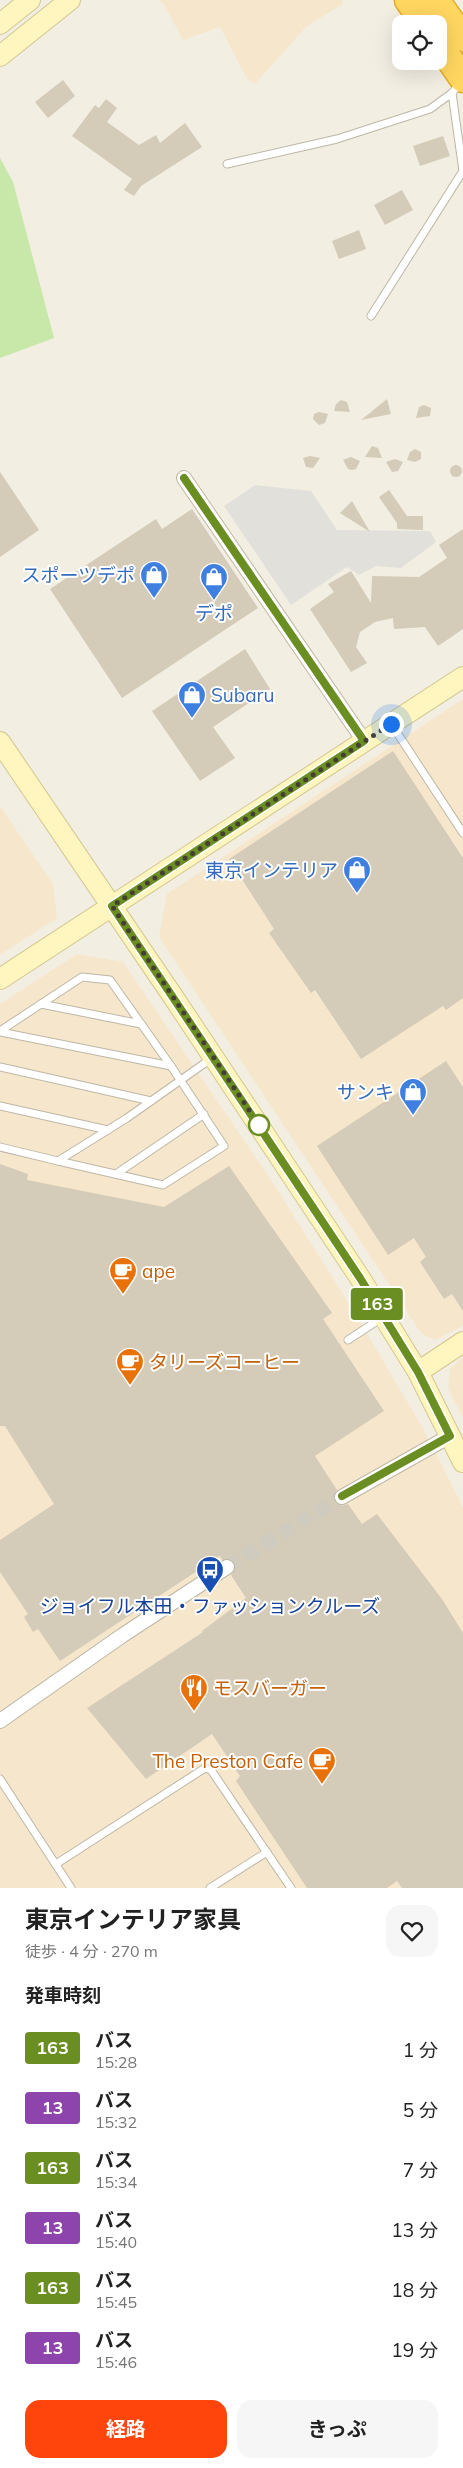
<!DOCTYPE html>
<html lang="ja">
<head>
<meta charset="utf-8">
<style>
  body { margin:0; font-family:Mulish,"Noto Sans JP",sans-serif; background:#f6f6f6; color:#222; height:100vh; display:flex; flex-direction:column; font-size:19px; white-space:nowrap }
  * { box-sizing:border-box; margin:0 }
  p { font-size:16px; color:#767676 }
  .icon { flex:none; width:28px; height:28px; fill:none; stroke:currentColor; stroke-width:2; stroke-linecap:round; stroke-linejoin:round }
  .map { position:relative; height:1888px; overflow:hidden }
  .side { display:flex; flex-direction:column; background:#fff; flex:1 }
  .side>* { flex:none }
  .badge { padding:0 10px; border-radius:4px; font-size:18px; line-height:32px }
  .tools { position:absolute; left:392px; top:15px; display:grid; gap:10px }
  .tools a { display:grid; place-items:center; width:55px; height:55px; border-radius:10px; background:#fff; box-shadow:0 5px 20px #0002; font-size:25px }
  .you { position:absolute; width:25px; height:25px; margin:-12px; border:4px solid #fff; border-radius:50%; background:#1a73e8; box-shadow:0 0 0 8px #1a73e833 }
  .map>.badge { position:absolute; translate:-50% -50%; box-shadow:0 0 0 2px #fff }
  h2 { padding:0 25px; font-size:19px; line-height:45px }
  .round { display:grid; place-items:center; flex:none; width:52px; height:52px; border-radius:15px; background:#f6f6f6 }
  .summary { display:flex; align-items:center; justify-content:space-between; height:85px; padding:0 25px }
  h1 { font-size:24px; font-weight:700; line-height:38px }
  .button { display:flex; gap:10px; margin-top:auto; padding:10px 25px }
  .button a { flex:1; height:58px; border-radius:15px; background:#ff440c; color:#fff; font-size:20px; font-weight:700; line-height:58px; text-align:center }
  .button a+a { background:#f6f6f6; color:#222 }
  ul { padding:0; list-style:none }
  li { display:flex; align-items:center; gap:15px; height:60px; padding:0 25px }
  li div { flex:1 }
  li b { display:block; font-size:19px }
  li em { font-style:normal }
  li .badge { min-width:55px; font-weight:700; text-align:center }
  .map>svg:first-child { display:block }
  .commercial { fill:#f6e7cc }
  .green { fill:#c7e8a9 }
  .parking { fill:#e2e0db }
  .building { fill:#d4cbb8 }
  .lines { fill:none; stroke-linecap:round; stroke-linejoin:round }
  .street-tunnel { stroke:#cfcbbf; stroke-width:14; stroke-dasharray:14 7; stroke-linecap:butt }
  .lane-casing { stroke:#bdb7a5; stroke-width:9 }
  .street-casing { stroke:#bdb7a5; stroke-width:16 }
  .secondary-casing { stroke:#d4c790; stroke-width:22 }
  .highway-casing { stroke:#e2ad2c; stroke-width:29 }
  .lane { stroke:#fff; stroke-width:7 }
  .street { stroke:#fff; stroke-width:14 }
  .secondary { stroke:#fff5bf; stroke-width:20 }
  .highway { stroke:#ffd660; stroke-width:26 }
  .line-casing { stroke:#fff; stroke-width:11 }
  .line { stroke:#6b8e23; stroke-width:8 }
  .walk { stroke:#443e33; stroke-width:5; stroke-dasharray:0 9 }
  .stop-dot { fill:#fff; stroke:#6b8e23; stroke-width:2.5 }
  .labels { text-anchor:middle; stroke-width:4; stroke-linejoin:round; paint-order:stroke }
  .shop-label { font-size:19px; fill:#366cbe; stroke:#fff; text-anchor:end }
  .food-label { font-size:19px; fill:#c56008; stroke:#fff; text-anchor:start }
  .transit-label { font-size:19px; fill:#164399; stroke:#fff }
</style>
</head>
<body>
<div class="map">
<svg width="463" height="1888" viewBox="0 0 463 1888">
  <rect width="100%" height="100%" fill="#f2eee2"/>
  <!-- commercial -->
  <g class="commercial">
    <polygon points="158,0 342,0 343,4 307,26 255,84 247,79 220,27 183,40 163,3"/>
    <polygon points="463,699 463,1326 435,1340 421,1333 159,937 167,894"/>
    <polygon points="0,806 53,884 57,918 0,955"/>
    <polygon points="77,954 123,962 275,1186 356,1315 424,1430 463,1507 463,1888 0,1888 0,1004"/>
    <polygon points="463,1356 463,1418 448,1388 450,1369"/>
  </g>
  <!-- green -->
  <polygon class="green" points="0,158 13,182 54,338 0,358"/>
  <!-- parking -->
  <polygon class="parking" points="255,485 311,491 337,530 430,531 436,542 401,568 376,566 359,575 347,567 291,605 224,506"/>
  <!-- building -->
  <g class="building">
    <polygon points="63,80 75,96 48,118 35,102"/>
    <polygon points="106,99 117,108 107,122 139,145 156,135 160,143 185,123 202,147 141,186 134,196 124,190 132,179 72,136 95,105 99,108"/>
    <polygon points="443,136 450,156 420,166 413,146"/>
    <polygon points="402,190 413,210 385,225 374,205"/>
    <polygon points="359,230 366,249 339,259 332,241"/>
    <polygon points="387,399 391,414 361,420"/>
    <polygon points="341,400 347,402 350,412 334,411 336,404"/>
    <polygon points="424,405 431,408 430,416 416,418 419,407"/>
    <polygon points="319,412 328,414 325,423 319,425 313,419 314,414"/>
    <polygon points="372,446 378,448 382,458 365,457"/>
    <polygon points="415,449 421,452 421,459 415,462 407,460 410,452"/>
    <polygon points="310,456 320,458 313,468 306,467 303,458"/>
    <polygon points="351,457 360,461 356,469 352,470 348,469 343,460"/>
    <polygon points="395,459 403,462 398,471 392,472 386,462"/>
    <circle cx="456" cy="471" r="6"/>
    <polygon points="0,472 39,530 0,557"/>
    <polygon points="389,490 407,516 423,516 423,530 397,529 397,523 379,497"/>
    <polygon points="352,501 370,532 340,513"/>
    <polygon points="192,509 258,608 122,698 50,589 156,519 162,529"/>
    <polygon points="463,529 463,629 438,646 425,627 394,629 393,618 375,622 360,632 356,647 367,663 351,672 310,609 334,592 328,584 351,571 371,603 372,576 419,577 447,558 439,545"/>
    <polygon points="245,649 270,689 213,727 235,758 200,781 152,711"/>
    <polygon points="393,751 463,858 463,998 446,1010 443,1006 361,1059 315,990 311,993 269,933 274,929 229,859"/>
    <polygon points="446,1061 463,1087 463,1311 452,1294 444,1299 420,1262 426,1257 414,1238 388,1255 317,1146"/>
    <polygon points="0,1164 28,1174 27,1180 164,1207 229,1166 332,1313 323,1319 384,1411 315,1456 337,1490 333,1496 335,1502 341,1506 348,1504 362,1524 377,1514 442,1599 463,1633 463,1888 402,1888 397,1881 387,1888 307,1888 236,1781 240,1776 212,1734 146,1779 87,1708 203,1632 202,1631 246,1598 231,1575 236,1567 231,1559 222,1560 220,1556 60,1661 38,1629 33,1632 24,1617 28,1614 0,1572 0,1540 54,1504 5,1426 0,1426"/>
  </g>
  <g class="lines">
    <!-- street-tunnel -->
    <polyline class="street-tunnel" points="227,1567 342,1497"/>
    <defs>
      <g id="lane">
        <polyline points="227,164 337,139 430,109 452,93 461,82"/>
        <polyline points="371,316 463,171 452,93"/>
        <polyline points="392,725 463,833"/>
        <polyline points="41,1004 141,1024"/>
        <polyline points="0,1031 82,977 110,980 171,1066 224,1146 163,1185 58,1161"/>
        <polyline points="0,1032 171,1066"/>
        <polyline points="0,1067 151,1101"/>
        <polyline points="0,1106 108,1130"/>
        <polyline points="0,1147 58,1161 127,1118 212,1058"/>
        <polyline points="116,1174 204,1114"/>
        <polyline points="348,1340 383,1317"/>
        <polyline points="0,1779 71,1888"/>
        <polyline points="56,1864 205,1768 211,1770 291,1888"/>
        <polyline points="210,1888 267,1852"/>
      </g>
      <g id="street">
        <polyline points="184,478 364,741"/>
        <polyline points="342,1497 450,1436"/>
        <polyline points="0,1721 123,1635 227,1567"/>
      </g>
      <g id="secondary">
        <polyline points="0,24 30,0"/>
        <polyline points="0,56 70,0"/>
        <polyline points="0,742 174,998 360,1278 418,1372 463,1462"/>
        <polyline points="0,979 463,677"/>
        <polyline points="418,1372 463,1342"/>
      </g>
      <g id="highway">
        <polyline points="408,0 425,24"/>
        <polyline points="436,0 463,38"/>
        <polyline points="439,44 463,79"/>
      </g>
    </defs>
    <!-- lane casing -->
    <use href="#lane" class="lane-casing"/>
    <!-- street casing -->
    <use href="#street" class="street-casing"/>
    <!-- secondary casing -->
    <use href="#secondary" class="secondary-casing"/>
    <!-- highway casing -->
    <use href="#highway" class="highway-casing"/>
    <!-- lane -->
    <use href="#lane" class="lane"/>
    <!-- street -->
    <use href="#street" class="street"/>
    <!-- secondary -->
    <use href="#secondary" class="secondary"/>
    <!-- highway -->
    <use href="#highway" class="highway"/>
  </g>
  <g class="lines">
    <defs>
      <polyline id="line" points="184,478 364,741 112,906 360,1278 418,1372 450,1436 342,1496"/>
    </defs>
    <!-- line casing -->
    <use href="#line" class="line-casing"/>
    <!-- line -->
    <use href="#line" class="line"/>
    <!-- walk -->
    <polyline class="walk" points="259,1125 112,906 391,724"/>
  </g>
  <!-- icons -->
  <defs>
    <symbol id="shop-pin" viewBox="-11 -11 22 30"><path d="M0 17L-7.5 6A9.5 9.5 0 1 1 7.5 6Z" fill="#3f7fe0" stroke="#fff"/><path d="M-5-2.5h2.3a2.7 3.5 0 0 1 5.4 0H5L5.5 6h-11ZM-1.5-2.5h3a1.5 2.3 0 0 0-3 0Z" fill="#fff"/></symbol>
    <symbol id="cafe-pin" viewBox="-11 -11 22 30"><path d="M0 17L-7.5 6A9.5 9.5 0 1 1 7.5 6Z" fill="#e8710a" stroke="#fff"/><path d="M-5.5-4.5H6V0H3Q3 3.5 0 3.5H-2.5Q-5.5 3.5-5.5 0ZM3-3.2v2h1.7v-2ZM-6 4.5H4V6H-6Z" fill="#fff"/></symbol>
    <symbol id="bus-pin" viewBox="-11 -11 22 30"><path d="M0 17L-7.5 6A9.5 9.5 0 1 1 7.5 6Z" fill="#1a4fb4" stroke="#fff"/><path d="M-5-6H5V4H4V6H2V4H-2V6H-4V4H-5ZM-3.5-4V0h7V-4ZM-3.5 1.2v1.5H-2V1.2ZM2 1.2v1.5H3.5V1.2Z" fill="#fff"/></symbol>
    <symbol id="restaurant-pin" viewBox="-11 -11 22 30"><path d="M0 17L-7.5 6A9.5 9.5 0 1 1 7.5 6Z" fill="#e8710a" stroke="#fff"/><path d="M-5-6h1v4h1v-4h1v4h1v-4h1v5L-1.5 .5V6h-2V.5L-5-1ZM5-6V6H3V1.5H1.5Q1.5-4 5-6Z" fill="#fff"/></symbol>
  </defs>
  <g fill-rule="evenodd">
    <use href="#shop-pin" x="138" y="559" width="32" height="43"/>
    <use href="#shop-pin" x="198" y="561" width="32" height="43"/>
    <use href="#shop-pin" x="176" y="679" width="32" height="43"/>
    <use href="#shop-pin" x="341" y="854" width="32" height="43"/>
    <use href="#shop-pin" x="397" y="1076" width="32" height="43"/>
    <use href="#cafe-pin" x="107" y="1255" width="32" height="43"/>
    <use href="#cafe-pin" x="114" y="1346" width="32" height="43"/>
    <use href="#bus-pin" x="194" y="1554" width="32" height="43"/>
    <use href="#restaurant-pin" x="178" y="1672" width="32" height="43"/>
    <use href="#cafe-pin" x="306" y="1745" width="32" height="43"/>
  </g>
  <!-- markers -->
  <circle class="stop-dot" cx="259" cy="1125" r="10"/>
  <g class="labels">
    <!-- shop labels -->
    <g class="shop-label">
      <text x="135" y="582">スポーツデポ</text>
      <text x="214" y="620" text-anchor="middle">デポ</text>
      <text x="211" y="702" text-anchor="start">Subaru</text>
      <text x="338" y="877">東京インテリア</text>
      <text x="394" y="1099">サンキ</text>
    </g>
    <!-- food labels -->
    <g class="food-label">
      <text x="142" y="1278">ape</text>
      <text x="149" y="1369">タリーズコーヒー</text>
      <text x="213" y="1695">モスバーガー</text>
      <text x="303" y="1768" text-anchor="end">The Preston Cafe</text>
    </g>
    <!-- transit labels -->
    <g class="transit-label">
      <text x="210" y="1613">ジョイフル本田・ファッションクルーズ</text>
    </g>
  </g>
</svg>
<div class="tools">
<a><svg class="icon" aria-label="locate" viewBox="0 0 24 24"><circle cx="12" cy="12" r="6"/><path d="M12 2v4M12 18v4M2 12h4M18 12h4"/></svg></a>
</div>
<div class="you" style="left:391px;top:724px"></div>
<b class="badge" style="left:377px;top:1304px;background:#6b8e23;color:#fff">163</b>
</div>
<section class="side">
<div class="summary"><div><h1>東京インテリア家具</h1><p>徒歩 · 4 分 · 270 m</p></div><a class="round"><svg class="icon" aria-label="heart" viewBox="0 0 24 24"><path d="M12 20l-8-8c-3-5 5-10 8-4 3-6 11-1 8 4z"/></svg></a></div>
<h2>発車時刻</h2>
<ul>
<li><span class="badge" style="background:#6b8e23;color:#fff">163</span><div><b>バス</b><p>15:28</p></div><em>1 分</em></li>
<li><span class="badge" style="background:#8e44ad;color:#fff">13</span><div><b>バス</b><p>15:32</p></div><em>5 分</em></li>
<li><span class="badge" style="background:#6b8e23;color:#fff">163</span><div><b>バス</b><p>15:34</p></div><em>7 分</em></li>
<li><span class="badge" style="background:#8e44ad;color:#fff">13</span><div><b>バス</b><p>15:40</p></div><em>13 分</em></li>
<li><span class="badge" style="background:#6b8e23;color:#fff">163</span><div><b>バス</b><p>15:45</p></div><em>18 分</em></li>
<li><span class="badge" style="background:#8e44ad;color:#fff">13</span><div><b>バス</b><p>15:46</p></div><em>19 分</em></li>
</ul>
<div class="button"><a>経路</a><a>きっぷ</a></div>
</section>
</body>
</html>
